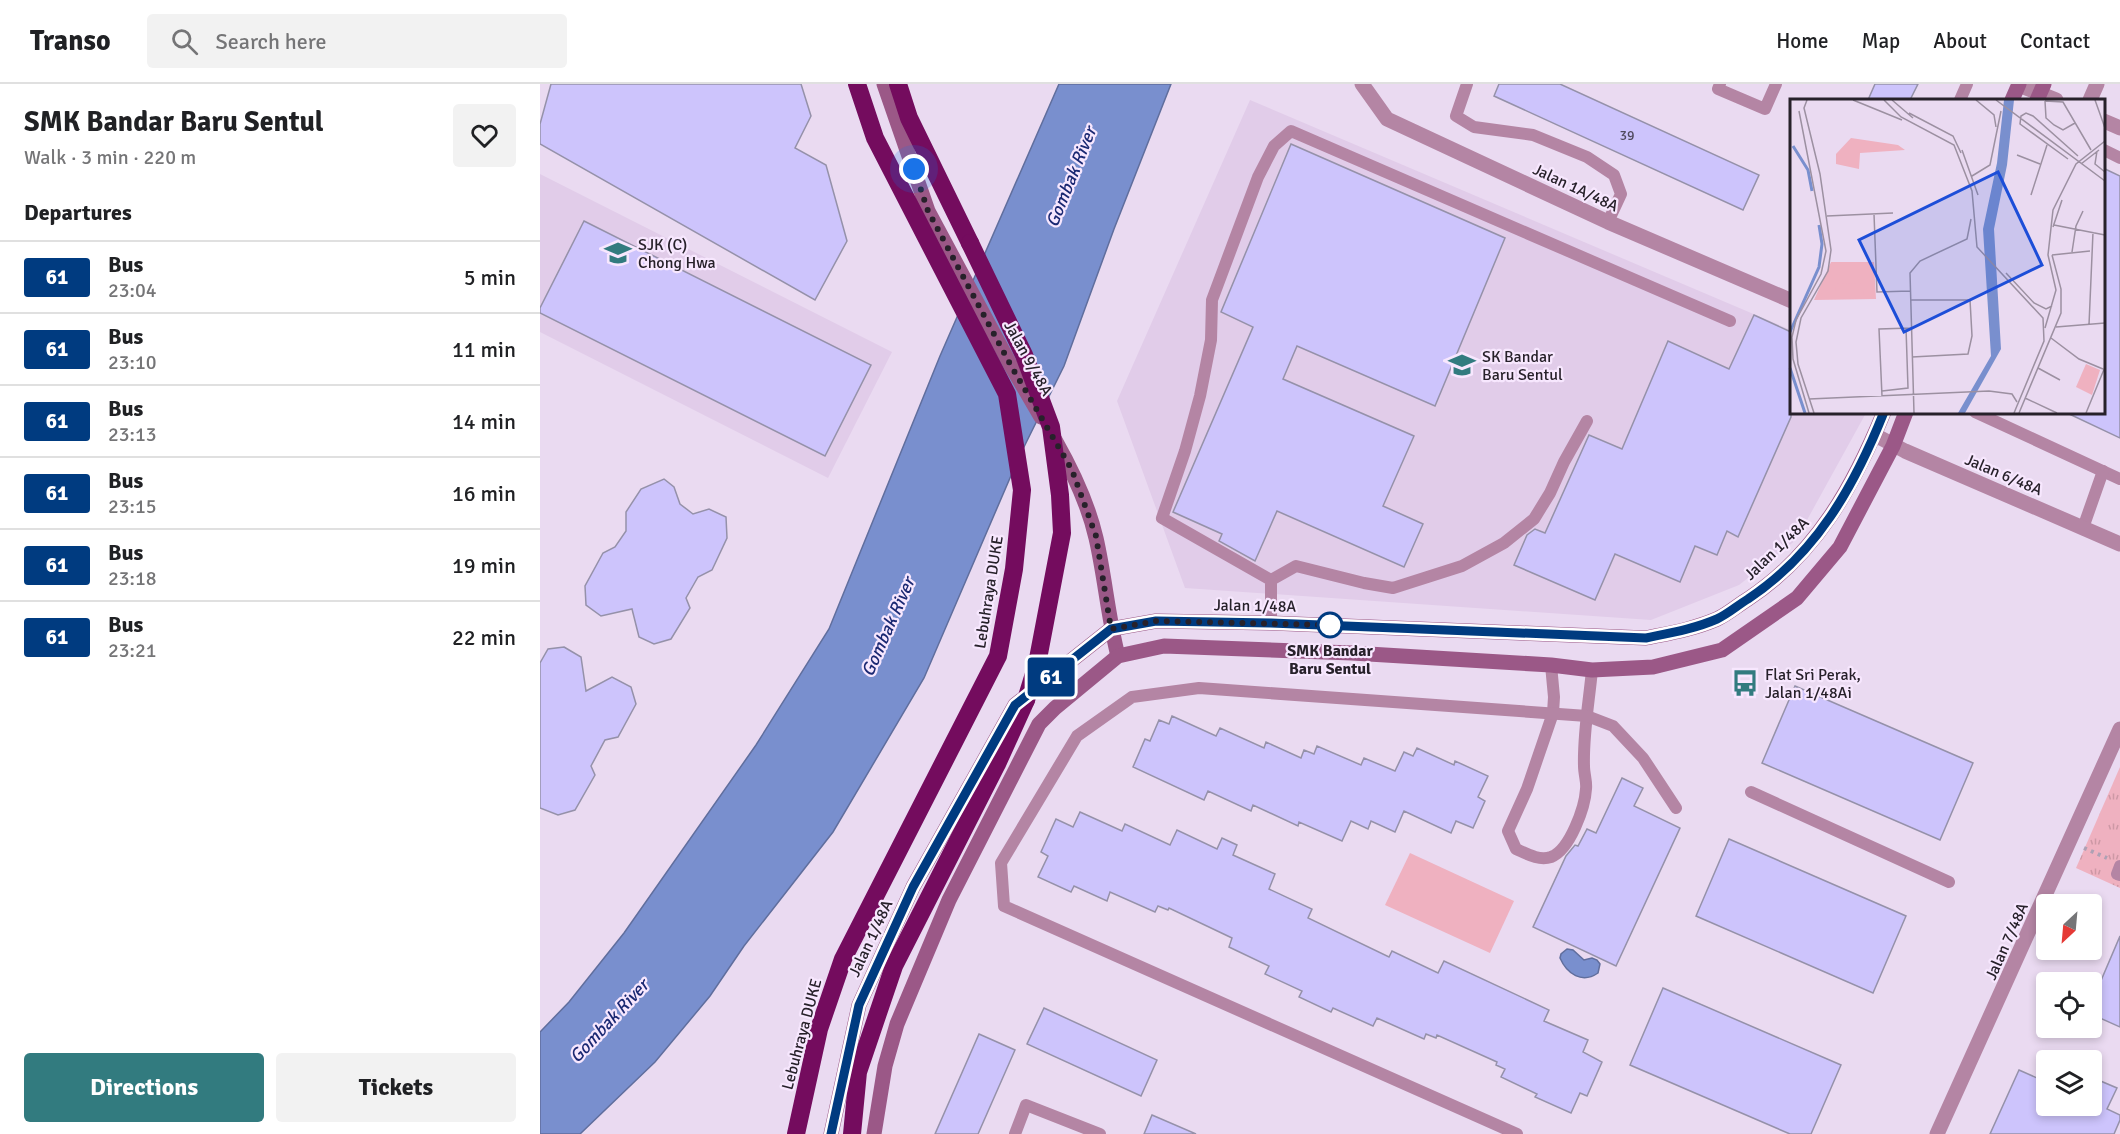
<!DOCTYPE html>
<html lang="en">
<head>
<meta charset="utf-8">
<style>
  body { margin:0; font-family:Signika,sans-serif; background:#f2f2f2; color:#202124; height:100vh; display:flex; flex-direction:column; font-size:22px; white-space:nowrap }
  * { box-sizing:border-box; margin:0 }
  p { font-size:20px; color:#757577 }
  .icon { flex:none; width:33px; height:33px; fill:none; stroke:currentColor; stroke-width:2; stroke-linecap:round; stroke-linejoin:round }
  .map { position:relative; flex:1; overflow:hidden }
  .sheet { display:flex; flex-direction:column; background:#fff; width:540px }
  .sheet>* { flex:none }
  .badge { padding:0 12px; border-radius:4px; font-size:21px; line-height:39px }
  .needle { width:39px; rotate:206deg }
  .tools { position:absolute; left:1496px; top:810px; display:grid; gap:12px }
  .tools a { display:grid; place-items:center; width:66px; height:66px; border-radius:6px; background:#fff; box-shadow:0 3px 9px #0003; font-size:30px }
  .you { position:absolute; width:30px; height:30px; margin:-15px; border:4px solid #fff; border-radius:50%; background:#1a73e8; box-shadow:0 0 0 9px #1a73e833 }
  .map>.badge { position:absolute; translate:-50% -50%; box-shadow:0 0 0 3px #fff }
  h2 { padding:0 24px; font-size:22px; line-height:54px }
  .round { display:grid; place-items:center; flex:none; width:63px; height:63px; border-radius:6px; background:#f2f2f2 }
  .headline { display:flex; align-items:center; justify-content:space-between; height:102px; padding:0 24px }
  h1 { font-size:28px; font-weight:700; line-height:45px }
  .cta { display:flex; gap:12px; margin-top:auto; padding:12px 24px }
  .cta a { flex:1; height:69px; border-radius:6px; background:#327b7f; color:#fff; font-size:24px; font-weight:700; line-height:69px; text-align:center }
  .cta a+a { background:#f2f2f2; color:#202124 }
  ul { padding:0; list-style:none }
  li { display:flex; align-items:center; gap:18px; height:72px; padding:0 24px; border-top:2px solid #e0e0e0 }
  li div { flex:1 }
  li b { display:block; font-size:22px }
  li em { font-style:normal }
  li .badge { min-width:66px; font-weight:700; text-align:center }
  header { display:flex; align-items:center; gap:36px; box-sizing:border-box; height:84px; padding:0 30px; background:#fff; border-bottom:2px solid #e0e0e0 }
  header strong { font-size:28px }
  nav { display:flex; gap:33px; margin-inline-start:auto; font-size:21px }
  .search { width:420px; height:54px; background:#f2f2f2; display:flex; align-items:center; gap:15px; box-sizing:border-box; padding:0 21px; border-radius:6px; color:#757577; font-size:22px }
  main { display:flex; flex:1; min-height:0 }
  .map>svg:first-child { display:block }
  .built { fill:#e1cce9 }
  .grass { fill:url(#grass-tufts) }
  .pitch { fill:#efb1c0 }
  .water { fill:#798fce; stroke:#606e9d; stroke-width:1.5 }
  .building { fill:#cdc4fc; stroke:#9591a9; stroke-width:1.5 }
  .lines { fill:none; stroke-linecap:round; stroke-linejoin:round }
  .path { stroke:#aea1b4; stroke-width:4; stroke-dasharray:3 4.5; stroke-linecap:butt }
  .lane { stroke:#b485a4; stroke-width:12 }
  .street { stroke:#b485a4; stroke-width:15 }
  .secondary { stroke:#9b5887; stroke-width:15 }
  .highway { stroke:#740c5e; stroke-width:18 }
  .highway-bridge { stroke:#740c5e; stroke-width:18 }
  .line-casing { stroke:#fff; stroke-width:14 }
  .line { stroke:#003b80; stroke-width:9 }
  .walk { stroke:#27212a; stroke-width:6; stroke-dasharray:0 10.8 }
  .stop-dot { fill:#fff; stroke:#003b80; stroke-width:3 }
  .labels { text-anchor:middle; stroke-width:4.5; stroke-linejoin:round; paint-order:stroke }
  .number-label { font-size:14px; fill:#504a5e }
  .street-label { font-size:16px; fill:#27212a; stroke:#f7e7fe }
  .poi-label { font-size:16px; fill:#27212a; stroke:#f7e7fe; text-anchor:start }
  .stop-label { font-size:16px; font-weight:bold; fill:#27212a; stroke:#f7e7fe }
  .water-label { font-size:18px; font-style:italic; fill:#1a2872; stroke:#f7e7fe }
  .inset-river { fill:none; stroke:#798fce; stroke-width:3 }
  .inset-road { fill:none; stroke:#9c90a1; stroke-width:1.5 }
  .view { fill:#1d4ed8; fill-opacity:0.15; stroke:#1d4ed8; stroke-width:3 }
  .inset-edge { fill:none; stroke:#27212a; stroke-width:3 }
</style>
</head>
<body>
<header>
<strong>Transo</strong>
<div class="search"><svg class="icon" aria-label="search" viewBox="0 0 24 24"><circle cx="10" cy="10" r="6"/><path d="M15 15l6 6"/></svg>Search here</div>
<nav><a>Home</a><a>Map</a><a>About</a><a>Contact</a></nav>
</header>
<main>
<section class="sheet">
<div class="headline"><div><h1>SMK Bandar Baru Sentul</h1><p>Walk · 3 min · 220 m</p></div><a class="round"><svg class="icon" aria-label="heart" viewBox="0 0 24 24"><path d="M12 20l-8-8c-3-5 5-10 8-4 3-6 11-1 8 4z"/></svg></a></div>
<h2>Departures</h2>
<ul>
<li><span class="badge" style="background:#003b80;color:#fff">61</span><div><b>Bus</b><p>23:04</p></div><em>5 min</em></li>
<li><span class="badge" style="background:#003b80;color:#fff">61</span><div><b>Bus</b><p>23:10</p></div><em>11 min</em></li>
<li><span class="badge" style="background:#003b80;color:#fff">61</span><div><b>Bus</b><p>23:13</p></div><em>14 min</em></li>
<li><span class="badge" style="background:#003b80;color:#fff">61</span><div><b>Bus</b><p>23:15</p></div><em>16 min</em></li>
<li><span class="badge" style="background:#003b80;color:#fff">61</span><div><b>Bus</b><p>23:18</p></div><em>19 min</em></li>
<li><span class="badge" style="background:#003b80;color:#fff">61</span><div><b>Bus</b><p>23:21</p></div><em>22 min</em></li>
</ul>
<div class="cta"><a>Directions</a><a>Tickets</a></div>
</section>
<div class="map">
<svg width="1580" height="1050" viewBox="0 0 1580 1050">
  <defs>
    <pattern id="grass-tufts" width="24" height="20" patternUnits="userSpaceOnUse" patternTransform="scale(1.5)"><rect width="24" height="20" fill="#efb1c0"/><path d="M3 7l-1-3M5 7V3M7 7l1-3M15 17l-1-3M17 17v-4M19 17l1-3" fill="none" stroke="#cd98a5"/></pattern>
  </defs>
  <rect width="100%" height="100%" fill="#eadaf1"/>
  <!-- built -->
  <g class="built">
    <polygon points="710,16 1251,246 1252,328 1326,329 1256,456 1199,501 1111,536 645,504 577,317"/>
    <polygon points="0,90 352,268 288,394 0,248"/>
  </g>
  <!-- grass -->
  <polygon class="grass" points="1580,683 1580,804 1536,784"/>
  <!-- pitch -->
  <polygon class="pitch" points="870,769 974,817 950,869 845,821"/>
  <!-- water -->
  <g class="water">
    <polygon points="519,0 631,0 574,145 524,282 479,373 384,594 293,748 204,862 170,912 115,978 40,1050 0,1050 0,948 29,918 84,849 216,661 289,545 400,272"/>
    <path d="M1027,865L1033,866L1044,876L1052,874L1057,876L1060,880L1058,889C1042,900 1027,890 1020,874L1021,870Z"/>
  </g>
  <!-- building -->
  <g class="building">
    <polygon points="11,0 261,0 271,32 255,64 286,81 307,157 275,216 0,60 0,40"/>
    <polygon points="959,0 1020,0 1219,91 1203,126 954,12"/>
    <polygon points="1335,0 1378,0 1370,16 1328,16"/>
    <polygon points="751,60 965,154 895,322 757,262 743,295 874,352 843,422 883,440 864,483 737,427 715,477 679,457 682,450 633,428 713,243 681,228"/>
    <polygon points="1563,84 1580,92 1580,354 1525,328 1563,328"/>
    <polygon points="44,137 331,281 285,372 0,229 0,224"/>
    <polygon points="1214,231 1251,248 1251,333 1198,453 1187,447 1177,471 1155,462 1140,498 1075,470 1055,516 974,481 987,451 995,445 1005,449 1049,351 1082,365 1128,257 1189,285"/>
    <polygon points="124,395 134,403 140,420 153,430 169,425 186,433 187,454 172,486 158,493 146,514 150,524 131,555 114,560 99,553 92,525 61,532 46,521 45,502 63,469 75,463 86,447 86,428 101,405"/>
    <polygon points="24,563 41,573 46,607 72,593 91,603 96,620 78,653 65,656 51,682 55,691 35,726 18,731 0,724 0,579 8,565"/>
    <polygon points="1255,602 1433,679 1400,756 1222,679"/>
    <polygon points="632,632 676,652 680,644 724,664 726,658 761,674 764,666 774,670 777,662 821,681 824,674 855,687 864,668 873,672 877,664 914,681 915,677 948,692 938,713 945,717 933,744 916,737 911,749 864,727 855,748 831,737 828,745 811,737 802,757 759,738 758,742 713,721 711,727 668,707 664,716 593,683 605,655 610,657 619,636 629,640"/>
    <polygon points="1082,694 1103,704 1094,722 1140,744 1076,882 993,843 1026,772 1035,761 1038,762 1047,745 1056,749"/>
    <polygon points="540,728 582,747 585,740 630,761 637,746 677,765 682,754 697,761 693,771 735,790 729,805 772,825 768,834 849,873 852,867 898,889 904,877 1009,926 1004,937 1048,956 1043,968 1062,978 1047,1012 1040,1009 1031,1029 995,1013 997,1010 961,993 965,985 956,981 957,978 897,951 896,954 886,950 884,955 837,934 833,942 793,924 791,928 759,913 762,907 725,890 729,882 689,863 692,854 629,824 628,826 618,822 615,828 570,808 567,817 534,802 531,808 498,793 508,772 501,768 516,735 533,743"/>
    <polygon points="1189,755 1366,832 1333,909 1156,832"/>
    <polygon points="1580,852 1580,943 1551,930 1551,920"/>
    <polygon points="1123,904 1301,981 1271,1050 1250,1050 1090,981"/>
    <polygon points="504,924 617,976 601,1012 487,960"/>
    <polygon points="439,950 475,966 438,1050 395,1050"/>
    <polygon points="1479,986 1506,998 1506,1022 1551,1022 1551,993 1577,1004 1567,1025 1580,1031 1580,1036 1574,1050 1450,1050"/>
    <polygon points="612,1031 656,1050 604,1050"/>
  </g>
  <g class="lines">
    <!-- path -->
    <polyline class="path" points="1544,764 1567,774"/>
    <!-- lane -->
    <g class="lane">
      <polyline points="927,0 916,32 934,43 993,51 1047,73 1074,91 1081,110 1068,138"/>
      <polyline points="1180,0 1178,5 1225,25 1236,0"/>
      <polyline points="1420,16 1427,0"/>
      <polyline points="1564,66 1580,74"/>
      <polyline points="1435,328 1580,395"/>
      <polyline points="1543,444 1563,387"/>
      <polyline points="731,496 756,482 824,499 853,504 922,482 964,459 994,435 1010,409 1024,378 1047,337"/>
      <polyline points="731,539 731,496 622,434 645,367 660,312 671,256 672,216 718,93 734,62 751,47 1190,237"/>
      <path d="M1011,581L1014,613L1013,629L987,705L968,747L976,765C987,770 999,777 1011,773C1030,766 1045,723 1046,705C1047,698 1044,690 1044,682C1043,650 1049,618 1052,586"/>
      <polyline points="1211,708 1409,798"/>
      <polyline points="1580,782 1577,790 1580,791"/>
      <polyline points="475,1050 486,1021 560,1050"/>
      <polyline points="977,1050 464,822 461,779 537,652 592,613 659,604 1047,632 1073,642 1103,674 1136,724"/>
    </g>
    <!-- street -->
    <g class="street">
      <polyline points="822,0 847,35 1068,138 1252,217"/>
      <polyline points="1479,1 1516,16"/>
      <polyline points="1550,16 1557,0"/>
      <polyline points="1564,37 1580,44"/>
      <polyline points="1335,351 1365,367 1580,460"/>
      <polyline points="1397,1050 1580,645"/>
    </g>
    <!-- secondary -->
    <g class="secondary">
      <polyline points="344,0 388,127 470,280 501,333"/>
      <polyline points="1472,16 1479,0"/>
      <polyline points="1497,16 1504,0"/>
      <path d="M515,356C532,386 548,419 556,454C565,493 568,533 578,572"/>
      <path d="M291,1050L319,921L373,803L475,621L571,545L616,537L731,539L1106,554C1130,549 1154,545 1177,535C1188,530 1198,521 1208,515C1276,470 1313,403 1344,328"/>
      <polyline points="334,1050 345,982 357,940 409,816 499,640 515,624 578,572 624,562 812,569 1011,581 1052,586 1113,583 1182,566 1257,514 1300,463 1353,362 1366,328"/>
    </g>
    <!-- highway -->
    <g class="highway">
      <polyline points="358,0 369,34 430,159"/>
      <polyline points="256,1050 279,945 303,875 458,572 474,485 482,406 467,310 335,54 317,0"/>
      <polyline points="312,1050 318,988 354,882 457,680 486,616"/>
    </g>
    <!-- highway-bridge -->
    <polyline class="highway-bridge" points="430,159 484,271 511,343 520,411 522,449 497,580 486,616"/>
  </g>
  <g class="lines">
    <defs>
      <path id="line" d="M291,1050L319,921L373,803L475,621L571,545L616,537L731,539L1106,554C1130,549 1154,545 1177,535C1188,530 1198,521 1208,515C1276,470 1314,403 1344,328"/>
    </defs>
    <!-- line casing -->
    <use href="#line" class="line-casing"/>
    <!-- line -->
    <use href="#line" class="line"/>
    <!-- walk -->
    <polyline class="walk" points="374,85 388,127 470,280 532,386 556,452 571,545 616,537 790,541"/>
  </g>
  <!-- icons -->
  <defs>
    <symbol id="school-bare" viewBox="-9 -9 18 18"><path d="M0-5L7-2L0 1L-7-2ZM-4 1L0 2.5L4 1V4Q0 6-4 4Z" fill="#327b7f" stroke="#f7e7fe" stroke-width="2.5" paint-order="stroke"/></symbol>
    <symbol id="bus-bare" viewBox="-9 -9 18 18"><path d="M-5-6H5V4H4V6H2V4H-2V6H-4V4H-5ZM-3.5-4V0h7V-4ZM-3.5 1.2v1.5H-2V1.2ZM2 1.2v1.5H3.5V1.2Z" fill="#327b7f" stroke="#f7e7fe" stroke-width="2.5" paint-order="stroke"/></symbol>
  </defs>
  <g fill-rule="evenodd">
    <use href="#school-bare" x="59" y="150" width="38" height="38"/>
    <use href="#school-bare" x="903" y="262" width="38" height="38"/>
    <use href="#bus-bare" x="1186" y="580" width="38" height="38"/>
  </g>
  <!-- markers -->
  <circle class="stop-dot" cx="790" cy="541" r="12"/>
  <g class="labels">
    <!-- number labels -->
    <g class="number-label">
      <text x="1087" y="56">39</text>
    </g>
    <!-- street labels -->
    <g class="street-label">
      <text transform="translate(1036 103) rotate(25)" y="6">Jalan 1A/48A</text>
      <text transform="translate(489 274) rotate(61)" y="6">Jalan 9/48A</text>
      <text transform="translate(1464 390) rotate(23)" y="6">Jalan 6/48A</text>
      <text transform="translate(1236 464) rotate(-44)" y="6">Jalan 1/48A</text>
      <text transform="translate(448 508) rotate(-81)" y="6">Lebuhraya DUKE</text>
      <text transform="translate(715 521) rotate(1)" y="6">Jalan 1/48A</text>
      <text transform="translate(330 854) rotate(-65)" y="6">Jalan 1/48A</text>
      <text transform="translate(1466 857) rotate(-66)" y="6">Jalan 7/48A</text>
      <text transform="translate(261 950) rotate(-75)" y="6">Lebuhraya DUKE</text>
    </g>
    <!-- poi labels -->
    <g class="poi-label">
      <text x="98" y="166">SJK (C)<tspan x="98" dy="18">Chong Hwa</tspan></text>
      <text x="942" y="278">SK Bandar<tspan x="942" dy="18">Baru Sentul</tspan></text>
      <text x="1225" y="596">Flat Sri Perak,<tspan x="1225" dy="18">Jalan 1/48Ai</tspan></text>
    </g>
    <!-- stop labels -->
    <g class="stop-label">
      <text x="790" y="572">SMK Bandar<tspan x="790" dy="18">Baru Sentul</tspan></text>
    </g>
    <!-- water labels -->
    <g class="water-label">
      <text transform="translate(531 93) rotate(-68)" y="6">Gombak River</text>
      <text transform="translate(348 543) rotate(-66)" y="6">Gombak River</text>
      <text transform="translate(69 937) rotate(-47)" y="6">Gombak River</text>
    </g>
  </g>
  <!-- overview -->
  <g transform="translate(1250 15)">
    <rect width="315" height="315" fill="#eadaf1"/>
    <path d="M61,39L108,46L115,51L70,54L69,70L46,65V55ZM41,163H84L86,200L24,201Z" fill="#efb1c0"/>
    <path d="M296,265L310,271L302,296L286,288Z" fill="#efb1c0"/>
    <path d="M73,184L74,199L46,200L45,185Z" fill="#efb1c0"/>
    <path d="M214,1H224L217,66L204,130L211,250L175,314H168L201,257L193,130L207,64Z" fill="#798fce"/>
    <path class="inset-river" d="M3,47L18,71L22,92M0,233L29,168L32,145L29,126M0,269L15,314"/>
    <path class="inset-road" d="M17,1L14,9L30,75L41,151L38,172L11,219L6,243L8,265L24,314M63,1L112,21M94,1L111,18L164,46L182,92L187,148L253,219L254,242L224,314M102,1L123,19M186,1L204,16L206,28M206,1L315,82M305,1L315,29M255,2L273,3L301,51M255,2L256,19L264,26L273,31L285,24M9,12L36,152L31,175L6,221L2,238L3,260L19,314M119,14L163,37L171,54M172,51L188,96M307,52L305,65L315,73M227,56L250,65M278,60L230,25L231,17L236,14L243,17L288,57M291,65L309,51M182,77L200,66L211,12M241,96L257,46M84,115L87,193L120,192M37,117L103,114M264,126L315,136M263,128L272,101M282,153L286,127L293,112M262,156L300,152M216,174L244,204L256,210L262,207M121,201H180L182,237L178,255L122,258M299,226L303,133M266,228L315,224M255,229L266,191L258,156L263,111L286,65L315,42M261,239L289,260L313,270M248,269L270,281M92,292L118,289L116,229M92,297L89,230L121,229M235,299L267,314M19,300L199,292L222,295L227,303M124,314L120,174L130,162L177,140L181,120M229,314L271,214V190L262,156M296,314L315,268"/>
    <path class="view" d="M208,73L252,166L114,233L69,141Z"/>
    <rect width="315" height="315" class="inset-edge"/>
  </g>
</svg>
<div class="tools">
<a><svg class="needle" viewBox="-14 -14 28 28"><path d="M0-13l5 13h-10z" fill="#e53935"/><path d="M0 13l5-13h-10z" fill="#757577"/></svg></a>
<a><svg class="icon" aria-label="locate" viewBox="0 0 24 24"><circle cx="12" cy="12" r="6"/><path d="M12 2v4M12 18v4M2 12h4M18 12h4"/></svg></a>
<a><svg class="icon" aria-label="layers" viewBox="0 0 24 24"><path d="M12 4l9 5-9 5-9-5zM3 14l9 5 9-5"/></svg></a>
</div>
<div class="you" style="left:374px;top:85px"></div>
<b class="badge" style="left:511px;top:593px;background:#003b80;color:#fff">61</b>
</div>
</main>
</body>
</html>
